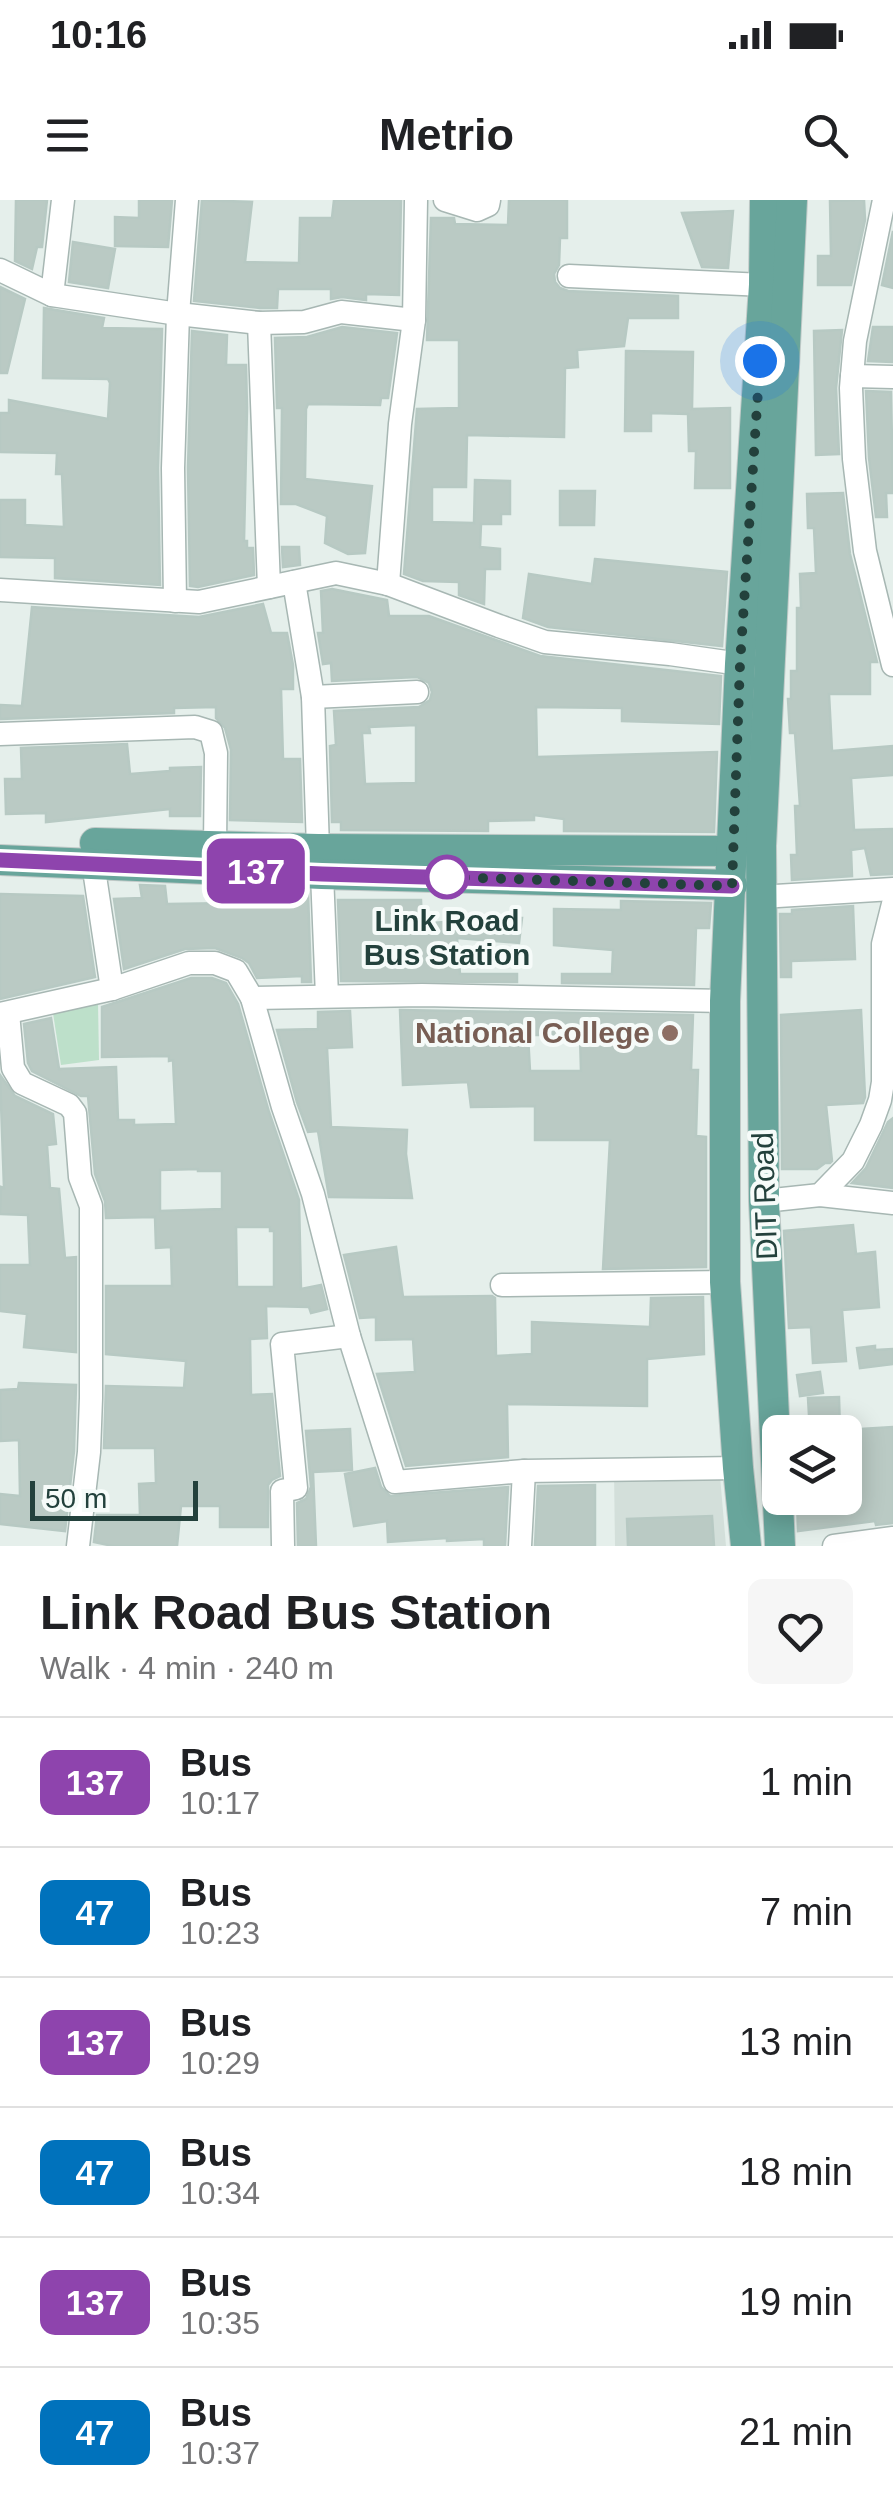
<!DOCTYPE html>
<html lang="en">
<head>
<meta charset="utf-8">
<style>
  body { margin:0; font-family:Arial,sans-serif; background:#f6f6f6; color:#202124; height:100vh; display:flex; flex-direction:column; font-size:38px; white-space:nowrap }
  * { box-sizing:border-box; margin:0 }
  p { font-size:32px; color:#757577 }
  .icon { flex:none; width:55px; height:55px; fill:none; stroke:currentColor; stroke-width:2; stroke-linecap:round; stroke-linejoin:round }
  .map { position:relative; height:1346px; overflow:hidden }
  .side { display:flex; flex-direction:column; background:#fff; flex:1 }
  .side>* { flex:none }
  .badge { padding:0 20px; border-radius:15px; font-size:35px; line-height:65px }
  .fabs { position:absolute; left:762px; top:1215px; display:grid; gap:20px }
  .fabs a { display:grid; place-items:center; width:100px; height:100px; border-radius:15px; background:#fff; box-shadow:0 5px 25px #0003; font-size:50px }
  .scale { position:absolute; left:30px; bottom:25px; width:168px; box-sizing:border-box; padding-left:10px; border:5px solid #23413c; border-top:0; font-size:28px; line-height:35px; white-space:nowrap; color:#23413c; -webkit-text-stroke:8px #f6fbf9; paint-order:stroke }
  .you { position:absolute; width:50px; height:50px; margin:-25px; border:8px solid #fff; border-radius:50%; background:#1a73e8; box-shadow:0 0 0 15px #1a73e833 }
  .map>.badge { position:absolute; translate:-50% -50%; box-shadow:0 0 0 5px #fff }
  .round { display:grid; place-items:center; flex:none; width:105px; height:105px; border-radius:15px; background:#f6f6f6 }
  .headline { display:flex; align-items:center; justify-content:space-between; height:170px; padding:0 40px }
  h1 { font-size:48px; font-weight:700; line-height:75px }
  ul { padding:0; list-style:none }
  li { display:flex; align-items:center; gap:30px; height:130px; padding:0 40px; border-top:2px solid #e0e0e0 }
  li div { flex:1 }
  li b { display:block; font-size:38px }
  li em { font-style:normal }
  li .badge { min-width:110px; font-weight:700; text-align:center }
  .status { display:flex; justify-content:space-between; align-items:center; height:70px; padding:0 50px; background:#fff; direction:ltr }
  .status svg { height:28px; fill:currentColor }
  header { display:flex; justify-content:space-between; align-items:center; height:130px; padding:0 40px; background:#fff; font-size:45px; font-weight:700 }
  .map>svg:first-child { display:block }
  .built { fill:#d3dfda }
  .green { fill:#bde0ca }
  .building { fill:#bacac4; stroke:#b7c9c3; stroke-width:2.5; fill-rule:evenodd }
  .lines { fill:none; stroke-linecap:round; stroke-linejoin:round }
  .minor-casing { stroke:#a7b7b3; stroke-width:25 }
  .major-casing { stroke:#c1cac8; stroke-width:32 }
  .minor { stroke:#fff; stroke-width:22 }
  .major { stroke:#68a59b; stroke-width:30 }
  .line-casing { stroke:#fff; stroke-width:22 }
  .line { stroke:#8e44ad; stroke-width:15 }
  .walk { stroke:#23413c; stroke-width:10; stroke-dasharray:0 18 }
  .stop-dot { fill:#fff; stroke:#8e44ad; stroke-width:5 }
  .education-dot { fill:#8d6e63; stroke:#f6fbf9; stroke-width:4 }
  .labels { text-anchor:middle; stroke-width:8; stroke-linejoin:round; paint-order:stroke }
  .stop-label { font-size:30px; font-weight:bold; fill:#23413c; stroke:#f6fbf9 }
  .education-label { font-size:30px; font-weight:bold; fill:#785e54; stroke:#f6fbf9; text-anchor:end }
  .street-label { font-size:30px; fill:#23413c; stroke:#f6fbf9 }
</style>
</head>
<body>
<div class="status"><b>10:16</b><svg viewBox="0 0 49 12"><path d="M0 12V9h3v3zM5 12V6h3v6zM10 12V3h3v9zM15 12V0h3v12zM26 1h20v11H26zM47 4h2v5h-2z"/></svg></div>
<header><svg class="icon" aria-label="menu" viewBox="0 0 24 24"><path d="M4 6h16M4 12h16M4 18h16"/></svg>Metrio<svg class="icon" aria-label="search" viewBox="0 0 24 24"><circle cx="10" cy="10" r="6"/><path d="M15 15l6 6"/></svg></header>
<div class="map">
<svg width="893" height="1346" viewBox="0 0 893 1346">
  <rect width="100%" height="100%" fill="#e5efeb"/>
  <!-- built -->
  <polygon class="built" points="614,1271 720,1276 726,1346 615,1346"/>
  <!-- green -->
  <polygon class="green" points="98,802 99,860 61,865 53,813"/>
  <!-- building -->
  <g class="building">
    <polygon points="16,0 47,0 42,47 37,47 32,69 15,61"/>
    <polygon points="139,0 172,0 168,47 115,46 115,17 139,18"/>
    <polygon points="202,0 252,2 245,62 299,63 300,18 332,18 334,0 401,0 399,95 366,94 366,100 342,97 331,99 331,89 278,89 277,108 260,108 194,101"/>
    <polygon points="509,0 567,0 567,38 560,38 559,65 554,74 555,82 560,88 568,91 678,96 678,118 628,118 624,146 577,150 578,167 565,168 564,237 467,235 466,287 432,287 432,322 474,323 475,280 510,281 510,314 501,314 501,324 481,324 480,347 500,349 500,369 485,369 484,404 459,395 459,382 423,381 404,374 417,209 459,208 459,140 427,140 431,18 454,18 455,24 508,25"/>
    <polygon points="864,0 865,20 851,85 818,85 818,56 831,56 830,1"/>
    <polygon points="733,11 728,68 702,67 682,13"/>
    <polygon points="893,31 893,88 882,85"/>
    <polygon points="73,42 115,49 108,88 69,82"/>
    <polygon points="0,87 25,99 7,173 0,173"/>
    <polygon points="44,108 104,118 102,128 162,129 158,268 160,385 55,378 55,358 0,357 0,300 25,300 25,325 64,327 62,274 56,274 57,253 0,252 0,213 9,213 9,200 108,219 110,183 108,179 43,178"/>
    <polygon points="342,127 397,133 388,198 381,198 380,205 308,204 306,209 305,279 372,286 365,353 348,354 325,343 327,316 296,304 281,304 282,208 277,208 275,138 307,137"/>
    <polygon points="873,127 893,127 893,162 868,161"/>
    <polygon points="842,130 836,188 839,254 816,255 814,131"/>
    <polygon points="192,131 227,135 226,165 246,165 247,208 244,341 247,341 247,348 253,348 254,375 198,387 190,386 188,268"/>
    <polygon points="626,151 693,152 692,209 730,208 730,288 695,288 696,251 689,251 688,214 651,213 651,231 625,231"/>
    <polygon points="866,191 891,192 893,293 886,293 887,317 876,317 869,258"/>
    <polygon points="560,291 595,291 594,325 560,325"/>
    <polygon points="843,293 850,354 877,462 870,462 870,494 829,494 832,551 893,546 893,575 851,578 854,630 893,629 893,674 871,675 865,648 851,650 852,676 792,680 791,655 797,655 795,606 800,606 795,533 790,533 788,499 791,499 791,471 797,471 797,408 801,408 800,374 816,373 814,328 808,328 807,294"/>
    <polygon points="282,347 299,347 300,365 283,367"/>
    <polygon points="595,359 727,372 722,446 548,427 523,418 529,374 592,384"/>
    <path d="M332,389L387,400L389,416H429L540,456L721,476L719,524L622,521V508L536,507L537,557L717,552L714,632L564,631V619L534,615V620L488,621V631L341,630V622H332L330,546L336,545L334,511L419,507L430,500L432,492L429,483L417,477L332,481L331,463L323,464L318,433H323L321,391ZM416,525V583L365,584L362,533H370L369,527Z"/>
    <polygon points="263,404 271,433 287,433 293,465 293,489 281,489 283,559 300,559 302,622 230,620 231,550 225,528 216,518 216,507 174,508 174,513 0,519 0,505 22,506 32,407 199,417"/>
    <polygon points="127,544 130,574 170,571 170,568 201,567 200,616 170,616 170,609 46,622 46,613 6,614 5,579 22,579 21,548"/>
    <polygon points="140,685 165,686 167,704 235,703 235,689 308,692 311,782 302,782 302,776 257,778 249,763 242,758 215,748 185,749 124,769 114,699 142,698"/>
    <polygon points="0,694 83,696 95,777 0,799"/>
    <polygon points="338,700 421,700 422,724 466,720 466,717 522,718 519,743 457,738 460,774 517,774 517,782 341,781"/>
    <polygon points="621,701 711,703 709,728 696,728 694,785 562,783 562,774 612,774 613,750 554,745 554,709 621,710"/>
    <polygon points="853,706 855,759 791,761 791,777 781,777 780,714 792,714 792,710"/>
    <path d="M191,778H212L226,783L238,804L269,912L299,1000L301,1089L321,1085L327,1109L311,1113L309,1107L266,1106L267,1138L250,1139L251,1195L272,1194L280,1276L272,1280L268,1285V1327H220V1306H181L177,1346H113L94,1342L97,1315H140L139,1284L156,1283L155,1248H104L106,1186L184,1188L186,1161L106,1154V1086H172L171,1047L156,1048L155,1017L106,1018L105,1001L95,974L88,896H81L32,871L28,863L24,824L51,818L59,869L116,867L118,920H134V925L176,924L173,860L169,861V856L102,857V807ZM198,969V971H222V1009L160,1011V970ZM236,1027H270V1031H274V1087H237Z"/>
    <path d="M400,810L693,815L691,870H698L696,936L706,937V1067L603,1069L610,940H535V906L471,907L468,882L403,885ZM528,835H580L581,871H530Z"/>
    <polygon points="861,810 865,897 863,903 826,905 832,961 830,963 825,963 817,969 782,969 781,815"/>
    <polygon points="350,811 352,847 327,848 331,927 407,930 406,954 412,998 329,997 318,931 308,932 297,902 277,830 318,829 318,812"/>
    <polygon points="0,875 15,896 53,914 56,944 47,945 50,988 59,989 65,1058 76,1057 76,1152 24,1147 27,1114 0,1111 0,1065 30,1065 28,1015 0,1014 1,987 4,988"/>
    <polygon points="893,918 893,988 852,983 866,968 888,922"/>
    <polygon points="853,1025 856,1054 875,1052 879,1107 842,1110 846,1161 813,1163 811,1127 789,1128 784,1031"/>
    <polygon points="396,1047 403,1097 492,1096 495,1098 496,1156 532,1154 532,1122 650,1127 651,1098 703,1097 704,1154 647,1159 647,1206 507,1204 508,1257 406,1266 377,1174 415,1172 413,1139 376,1140 376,1117 360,1118 344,1055"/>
    <polygon points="875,1146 875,1150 893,1149 893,1164 860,1168 857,1148"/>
    <polygon points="820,1172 823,1193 800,1196 797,1175"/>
    <polygon points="19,1183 76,1185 74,1251 65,1331 0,1324 0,1294 20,1296 19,1240 1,1241 0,1190 18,1189"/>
    <polygon points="839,1197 840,1232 810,1232 808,1198"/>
    <polygon points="893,1227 893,1323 876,1325 875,1321 798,1331 797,1298 845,1298 845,1230"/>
    <polygon points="350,1229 352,1270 313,1272 316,1346 298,1346 297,1303 306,1299 311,1287 306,1231"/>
    <polygon points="375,1268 381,1287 390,1296 508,1287 505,1346 484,1346 484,1339 447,1341 447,1338 388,1342 387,1321 354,1326 345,1274"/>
    <polygon points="595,1285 595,1346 535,1346 538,1286"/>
    <polygon points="712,1316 714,1346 628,1346 627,1319"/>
  </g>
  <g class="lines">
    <defs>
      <g id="minor">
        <polyline points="445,0 477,10 488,5 489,0"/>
        <polyline points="884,0 855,141 851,188 854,259 865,351 893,465"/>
        <polyline points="0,70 52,95 178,114 259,123 304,122 341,112 414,120"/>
        <polyline points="569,76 764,85"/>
        <polyline points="52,95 63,0"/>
        <polyline points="259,123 269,387"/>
        <polyline points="852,176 893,177"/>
        <polyline points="294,382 313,497 318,649"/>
        <polyline points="388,384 400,224 414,120 416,0"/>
        <polyline points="0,390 199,402 336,373 388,384 499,426 545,442 670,454 740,464"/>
        <polyline points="175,401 173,268 178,114 187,0"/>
        <polyline points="313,497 417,492"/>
        <polyline points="0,534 195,527 211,532 216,553 215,646"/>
        <polyline points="93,663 112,789 189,763 215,763 236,771 252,798 283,907 313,994 349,1136 282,1144 296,1288 282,1291 283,1346"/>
        <polyline points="322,674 327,796"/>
        <polyline points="760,697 893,689"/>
        <polyline points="252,798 422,795 725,801"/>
        <polyline points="8,813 13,868 22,883 69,905 75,913 80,977 91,1006 91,1198 89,1252 78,1346"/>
        <polyline points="0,814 112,789"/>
        <polyline points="820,995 893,1003"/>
        <polyline points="764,1001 820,995 853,961 871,925 880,900 883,882 883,744 893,704"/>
        <polyline points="502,1085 725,1082"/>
        <polyline points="349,1136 395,1282 524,1271 738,1268"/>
        <polyline points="520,1346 524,1271"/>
        <polyline points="834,1346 893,1338"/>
      </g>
      <g id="major">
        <polyline points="95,643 318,649 732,651"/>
        <polyline points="0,660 322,674 732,685"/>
        <polyline points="746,1346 738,1268 725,1082 725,801 740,464 764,85 765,0"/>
        <polyline points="780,1346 764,1001 761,646 792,0"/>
      </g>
    </defs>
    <!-- minor casing -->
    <use href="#minor" class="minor-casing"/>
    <!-- major casing -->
    <use href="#major" class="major-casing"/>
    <!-- minor -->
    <use href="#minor" class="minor"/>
    <!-- major -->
    <use href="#major" class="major"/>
  </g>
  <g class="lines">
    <defs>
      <polyline id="line" points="0,660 322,674 732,686"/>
    </defs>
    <!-- line casing -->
    <use href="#line" class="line-casing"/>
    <!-- line -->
    <use href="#line" class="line"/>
    <!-- walk -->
    <polyline class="walk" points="447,677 732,686 740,464 760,161"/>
  </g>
  <!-- markers -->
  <circle class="stop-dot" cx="447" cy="677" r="20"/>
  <circle class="education-dot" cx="670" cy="833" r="10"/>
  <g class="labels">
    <!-- stop labels -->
    <g class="stop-label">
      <text x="447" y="731">Link Road<tspan x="447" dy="34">Bus Station</tspan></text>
    </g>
    <!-- education labels -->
    <g class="education-label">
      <text x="650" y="843">National College</text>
    </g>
    <!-- street labels -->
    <g class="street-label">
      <text transform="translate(765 996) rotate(-92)" y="10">DIT Road</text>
    </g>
  </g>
</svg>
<div class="fabs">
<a><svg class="icon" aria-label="layers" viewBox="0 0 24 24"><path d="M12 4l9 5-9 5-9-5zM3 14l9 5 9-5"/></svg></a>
</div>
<div class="scale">50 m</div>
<div class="you" style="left:760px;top:161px"></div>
<b class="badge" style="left:256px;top:671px;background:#8e44ad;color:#fff">137</b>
</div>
<section class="side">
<div class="headline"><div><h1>Link Road Bus Station</h1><p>Walk · 4 min · 240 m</p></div><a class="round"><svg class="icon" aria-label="heart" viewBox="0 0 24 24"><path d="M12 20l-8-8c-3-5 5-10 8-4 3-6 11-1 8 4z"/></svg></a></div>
<ul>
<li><span class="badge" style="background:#8e44ad;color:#fff">137</span><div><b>Bus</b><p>10:17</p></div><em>1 min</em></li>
<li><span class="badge" style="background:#0072bc;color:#fff">47</span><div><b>Bus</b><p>10:23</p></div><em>7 min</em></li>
<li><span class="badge" style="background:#8e44ad;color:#fff">137</span><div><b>Bus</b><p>10:29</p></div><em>13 min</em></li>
<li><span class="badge" style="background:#0072bc;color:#fff">47</span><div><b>Bus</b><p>10:34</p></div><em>18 min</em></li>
<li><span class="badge" style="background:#8e44ad;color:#fff">137</span><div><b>Bus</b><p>10:35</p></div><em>19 min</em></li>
<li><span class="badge" style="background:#0072bc;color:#fff">47</span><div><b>Bus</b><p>10:37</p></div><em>21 min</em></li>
</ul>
</section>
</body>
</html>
